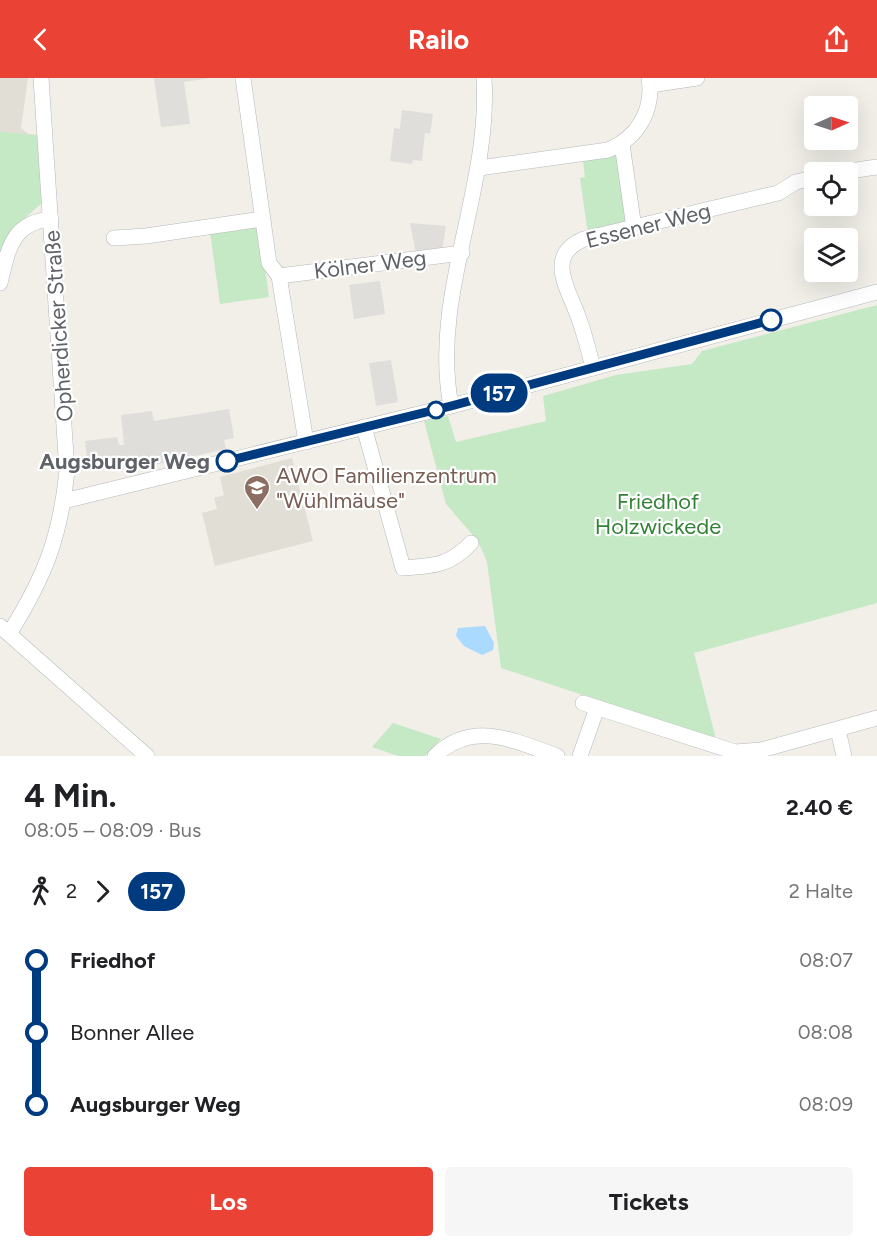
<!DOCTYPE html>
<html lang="de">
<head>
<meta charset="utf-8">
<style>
  body { margin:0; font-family:Figtree,sans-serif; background:#f6f6f6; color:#202124; height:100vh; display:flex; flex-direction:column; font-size:22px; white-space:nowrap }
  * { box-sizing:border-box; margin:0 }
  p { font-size:20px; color:#757577 }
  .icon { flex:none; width:33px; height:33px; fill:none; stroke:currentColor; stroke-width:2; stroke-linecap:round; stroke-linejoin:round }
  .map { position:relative; height:678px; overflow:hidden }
  .panel { display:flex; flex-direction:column; background:#fff; flex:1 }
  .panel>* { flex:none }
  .badge { padding:0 12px; border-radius:20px; font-size:21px; line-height:39px }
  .needle { width:39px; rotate:87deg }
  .tools { position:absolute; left:804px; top:18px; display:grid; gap:12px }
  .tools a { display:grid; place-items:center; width:54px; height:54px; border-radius:6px; background:#fff; box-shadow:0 6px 24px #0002; font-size:30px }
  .map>.badge { position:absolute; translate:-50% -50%; box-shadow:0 0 0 3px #fff }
  .legs { display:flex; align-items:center; gap:9px; height:66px; padding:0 24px; font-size:20px }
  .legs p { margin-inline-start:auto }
  .summary { display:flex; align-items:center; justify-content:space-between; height:102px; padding:0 24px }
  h1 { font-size:33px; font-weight:700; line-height:45px }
  .button { display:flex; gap:12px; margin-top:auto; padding:12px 24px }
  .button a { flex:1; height:69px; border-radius:6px; background:#ea4335; color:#fff; font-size:24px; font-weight:700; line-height:69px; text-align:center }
  .button a+a { background:#f6f6f6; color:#202124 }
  ul { padding:0 24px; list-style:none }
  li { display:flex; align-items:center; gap:21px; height:72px; font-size:22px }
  li i { display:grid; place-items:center; width:9px; height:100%; margin:0 8px; background:currentColor }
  li i::after { content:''; width:15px; height:15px; margin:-8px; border:4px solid; border-radius:50%; background:#fff }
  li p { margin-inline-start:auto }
  li:first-child i { background:linear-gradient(#0000 50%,currentColor 0) }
  li:last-child i { background:linear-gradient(currentColor 50%,#0000 0) }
  header { display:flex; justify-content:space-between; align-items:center; height:78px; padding:0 24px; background:#ea4335; color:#fff; font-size:27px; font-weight:700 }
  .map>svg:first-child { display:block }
  .industrial { fill:#e0deda }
  .education { fill:#e1ded6 }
  .green { fill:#c5e8c5 }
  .water { fill:#aadaff }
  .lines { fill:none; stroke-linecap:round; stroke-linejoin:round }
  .minor-casing { stroke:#b5b8bc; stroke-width:16 }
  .minor { stroke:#fff; stroke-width:15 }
  .line-1-casing { stroke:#fff; stroke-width:14 }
  .line-1 { stroke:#003b80; stroke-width:9 }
  .stop-1-dot { fill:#fff; stroke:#003b80; stroke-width:3 }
  .labels { text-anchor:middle; stroke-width:4.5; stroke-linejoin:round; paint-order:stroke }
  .street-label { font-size:22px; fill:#5f6368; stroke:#fff }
  .stop-label { font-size:22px; font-weight:bold; fill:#5f6368; stroke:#fff; text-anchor:end }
  .education-label { font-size:22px; fill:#785e54; stroke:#fff; text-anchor:start }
  .park-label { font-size:22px; fill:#348238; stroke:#fff }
</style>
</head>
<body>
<header><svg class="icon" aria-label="back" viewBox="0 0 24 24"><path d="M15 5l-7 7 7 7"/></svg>Railo<svg class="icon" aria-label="share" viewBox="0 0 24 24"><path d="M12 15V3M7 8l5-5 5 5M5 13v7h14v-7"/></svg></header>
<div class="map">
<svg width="877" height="678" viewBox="0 0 877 678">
  <rect width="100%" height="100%" fill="#f1efe8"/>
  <!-- industrial -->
  <g class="industrial">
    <polygon points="154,0 210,0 184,4 190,46 161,49"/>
    <polygon points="402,32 433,36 430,56 425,55 422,83 413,82 412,86 390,83 394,50 400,51"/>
    <polygon points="410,145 446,148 442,173 416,176"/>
    <polygon points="380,203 385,236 354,241 349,207"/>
    <polygon points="391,282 398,324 376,328 369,285"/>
    <polygon points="229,331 234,360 224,362 226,371 159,386 88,393 85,363 117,359 119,367 124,367 121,337 152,333 154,343"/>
  </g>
  <!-- education -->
  <g class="education">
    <polygon points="0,0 28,0 21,50 28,56 37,57 44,123 12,151 0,186"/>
    <polygon points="292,380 313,463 215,488 202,435 217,431 214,420 224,417 220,399"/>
  </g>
  <!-- green -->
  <g class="green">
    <polygon points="0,54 37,57 44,123 12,151 0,186"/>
    <polygon points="614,77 619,80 627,144 588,156 580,100 585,99 583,82"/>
    <polygon points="259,147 269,219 220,226 210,154"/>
    <polygon points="877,227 877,525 694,575 716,661 501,590 487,484 478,463 446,426 424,343 448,338 456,364 546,343 543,318 616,297 692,286 702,273"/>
    <polygon points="393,645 441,661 425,678 398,678 372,669"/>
  </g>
  <!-- water -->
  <polygon class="water" points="485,548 494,565 493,572 482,577 464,568 456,558 458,550"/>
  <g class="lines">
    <defs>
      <g id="minor">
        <polyline points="243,0 269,185 279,198 306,364"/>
        <polyline points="650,7 697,0"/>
        <polyline points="622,66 634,150"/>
        <path d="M479,90L608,72C638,60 654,32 649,0"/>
        <polyline points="843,94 877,89"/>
        <polyline points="114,160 146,158 262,141"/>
        <polyline points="279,198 462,175"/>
        <path d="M0,205C8,172 12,144 51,141"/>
        <path d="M593,290C589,274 585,257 579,241C570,213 543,178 584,161L778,115L796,104L814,100"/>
        <path d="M451,328C430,218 491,111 484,0"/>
        <path d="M364,349L403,490C434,488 449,488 471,465"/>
        <polyline points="64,423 451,328 877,214"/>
        <polyline points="0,548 147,678"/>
        <path d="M9,556C44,500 60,461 67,393L41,0"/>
        <polyline points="583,625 735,674 761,672 877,640"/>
        <polyline points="838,652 844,678"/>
        <path d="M435,678C472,641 515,663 557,678"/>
        <polyline points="580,678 597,630"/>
      </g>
    </defs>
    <!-- minor casing -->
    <use href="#minor" class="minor-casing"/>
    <!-- minor -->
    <use href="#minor" class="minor"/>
  </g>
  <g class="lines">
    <defs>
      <polyline id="line-1" points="227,383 451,328 771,242"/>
    </defs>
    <!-- line-1 casing -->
    <use href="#line-1" class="line-1-casing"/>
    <!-- line-1 -->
    <use href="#line-1" class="line-1"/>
  </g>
  <!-- icons -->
  <defs>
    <symbol id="school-pin" viewBox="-11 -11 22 30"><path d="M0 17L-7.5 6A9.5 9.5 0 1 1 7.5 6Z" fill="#8d6e63" stroke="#fff"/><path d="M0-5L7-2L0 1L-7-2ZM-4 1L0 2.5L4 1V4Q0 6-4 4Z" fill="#fff"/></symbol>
  </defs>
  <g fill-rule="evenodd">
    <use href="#school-pin" x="242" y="395" width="30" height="40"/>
  </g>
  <!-- markers -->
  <g class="stop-1-dot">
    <circle cx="771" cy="242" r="10"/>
    <circle cx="436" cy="332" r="8"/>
    <circle cx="227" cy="383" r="10"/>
  </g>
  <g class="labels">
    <!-- street labels -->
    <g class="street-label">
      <text transform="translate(648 147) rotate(-14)" y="8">Essener Weg</text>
      <text transform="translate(370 186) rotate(-7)" y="8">Kölner Weg</text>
      <text transform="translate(58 248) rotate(-94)" y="8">Opherdicker Straße</text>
    </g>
    <!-- stop labels -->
    <g class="stop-label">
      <text x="210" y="391">Augsburger Weg</text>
    </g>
    <!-- education labels -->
    <g class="education-label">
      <text x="276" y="405">AWO Familienzentrum<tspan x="276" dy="25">"Wühlmäuse"</tspan></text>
    </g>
    <!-- park labels -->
    <g class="park-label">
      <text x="658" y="431">Friedhof<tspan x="658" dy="25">Holzwickede</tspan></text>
    </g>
  </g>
</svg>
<div class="tools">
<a><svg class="needle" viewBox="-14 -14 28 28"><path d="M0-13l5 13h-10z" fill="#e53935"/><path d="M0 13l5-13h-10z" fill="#757577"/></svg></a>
<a><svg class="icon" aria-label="locate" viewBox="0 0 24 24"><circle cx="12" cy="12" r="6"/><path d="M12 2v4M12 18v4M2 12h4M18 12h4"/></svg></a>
<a><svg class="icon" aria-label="layers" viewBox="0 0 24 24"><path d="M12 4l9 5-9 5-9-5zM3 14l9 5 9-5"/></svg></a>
</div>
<b class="badge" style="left:499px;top:315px;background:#003b80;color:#fff">157</b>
</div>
<section class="panel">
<div class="summary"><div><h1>4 Min.</h1><p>08:05 – 08:09 · Bus</p></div><b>2.40 €</b></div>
<div class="legs"><svg class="icon" aria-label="walk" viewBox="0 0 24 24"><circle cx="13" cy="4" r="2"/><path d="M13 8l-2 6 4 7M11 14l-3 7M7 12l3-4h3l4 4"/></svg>2<svg class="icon" aria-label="forward" viewBox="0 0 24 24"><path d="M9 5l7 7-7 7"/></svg><b class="badge" style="background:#003b80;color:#fff">157</b><p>2 Halte</p></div>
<ul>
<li><i style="color:#003b80"></i><b>Friedhof</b><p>08:07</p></li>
<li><i style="color:#003b80"></i><span>Bonner Allee</span><p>08:08</p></li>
<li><i style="color:#003b80"></i><b>Augsburger Weg</b><p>08:09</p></li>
</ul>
<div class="button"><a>Los</a><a>Tickets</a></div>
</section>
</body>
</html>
